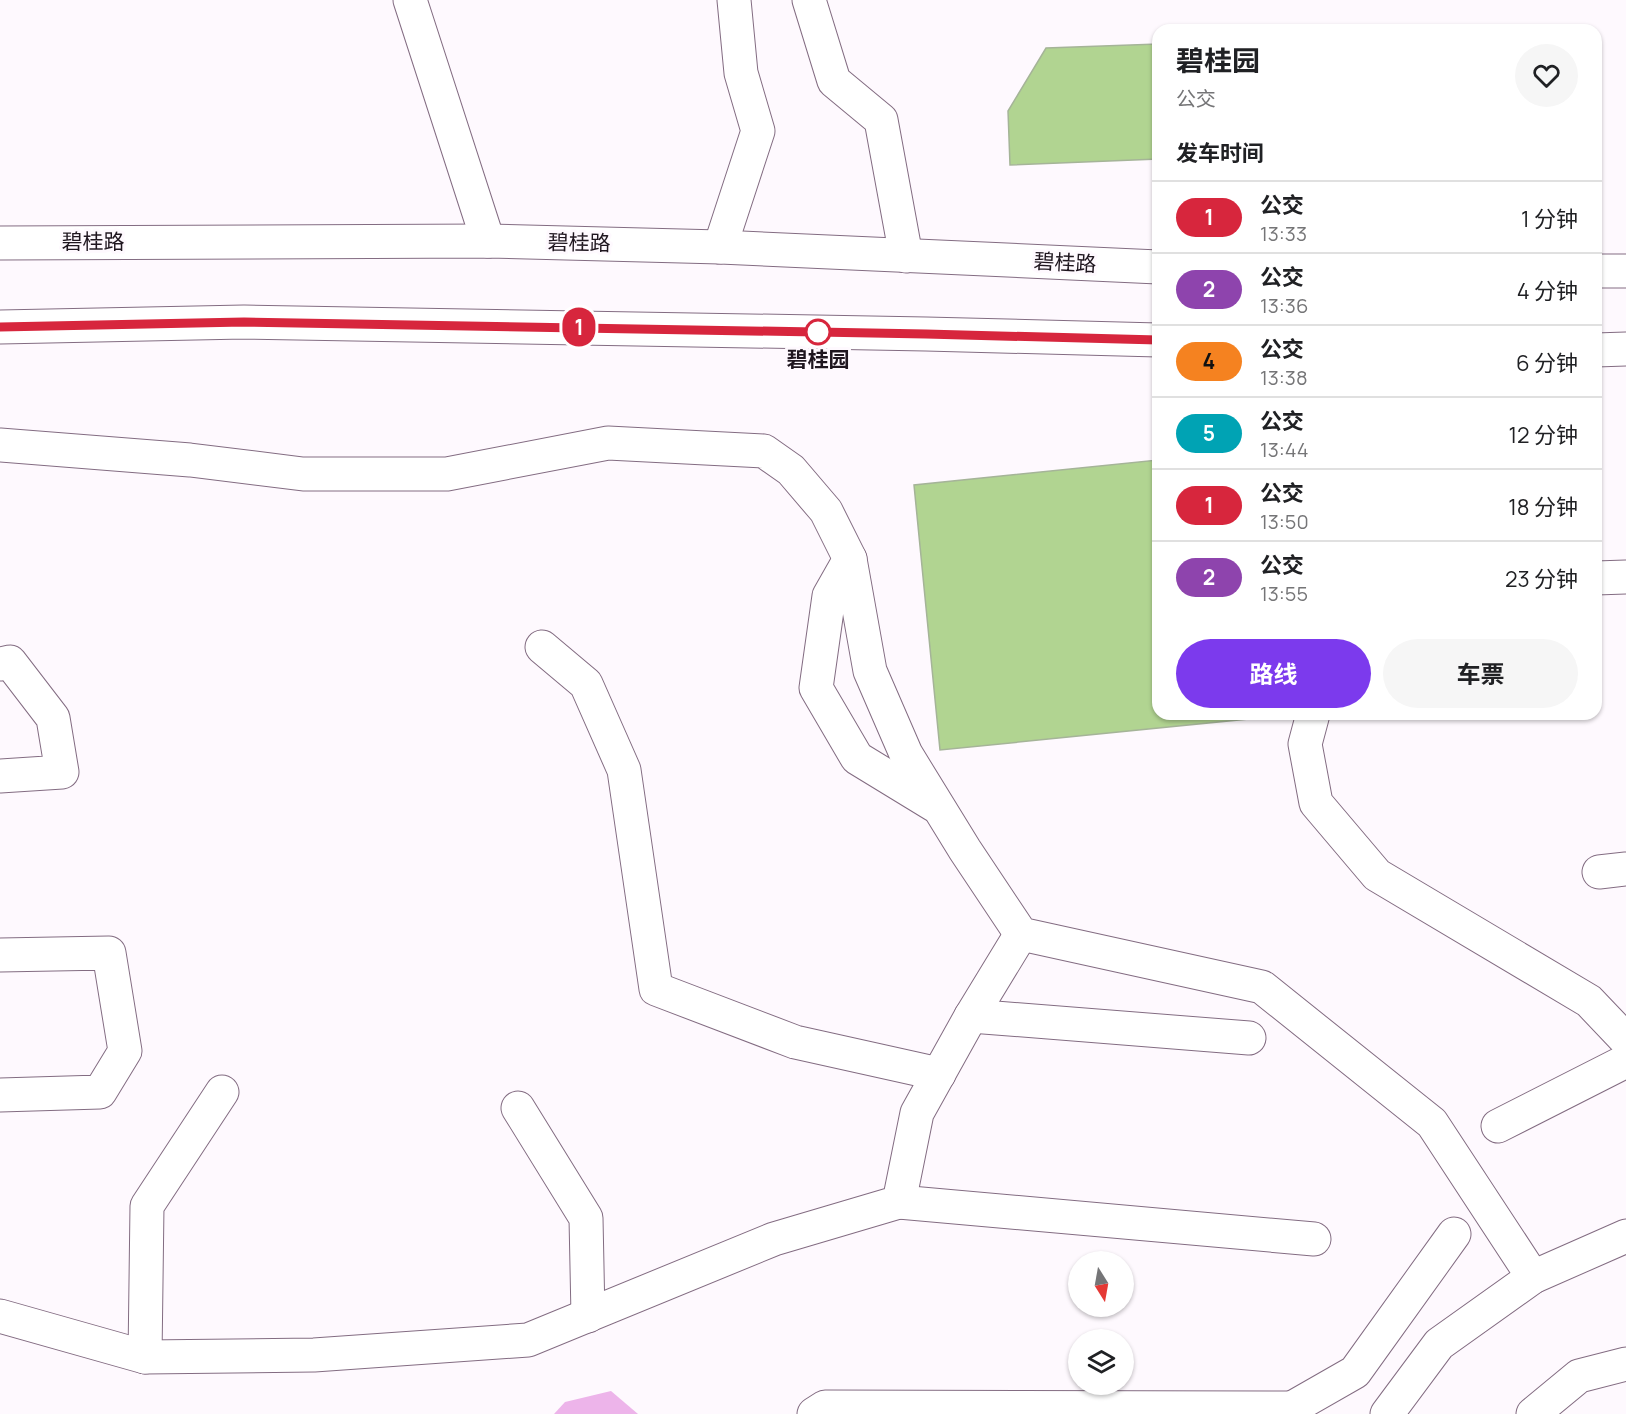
<!DOCTYPE html>
<html lang="zh">
<head>
<meta charset="utf-8">
<style>
  body { margin:0; font-family:Manrope,"Noto Sans SC",sans-serif; background:#f6f6f6; color:#202124; height:100vh; display:flex; flex-direction:column; font-size:22px; white-space:nowrap }
  * { box-sizing:border-box; margin:0 }
  p { font-size:20px; color:#757577 }
  .icon { flex:none; width:33px; height:33px; fill:none; stroke:currentColor; stroke-width:2; stroke-linecap:round; stroke-linejoin:round }
  .map { position:relative; flex:1; overflow:hidden }
  .drawer { position:absolute; left:1152px; top:24px; width:450px; height:696px; display:flex; flex-direction:column; background:#fff; border-radius:18px; box-shadow:0 2px 4px #0004 }
  .drawer>* { flex:none }
  .badge { padding:0 12px; border-radius:20px; font-size:21px; line-height:39px }
  .needle { width:39px; rotate:169deg }
  .buttons { position:absolute; left:1068px; top:1251px; display:grid; gap:12px }
  .buttons a { display:grid; place-items:center; width:66px; height:66px; border-radius:50%; background:#fff; box-shadow:0 2px 4px #0004; font-size:30px }
  .map>.badge { position:absolute; translate:-50% -50%; box-shadow:0 0 0 3px #fff }
  h2 { padding:0 24px; font-size:22px; line-height:54px }
  .round { display:grid; place-items:center; flex:none; width:63px; height:63px; border-radius:32px; background:#f6f6f6 }
  .summary { display:flex; align-items:center; justify-content:space-between; height:102px; padding:0 24px }
  h1 { font-size:28px; font-weight:700; line-height:45px }
  .button { display:flex; gap:12px; margin-top:auto; padding:12px 24px }
  .button a { flex:1; height:69px; border-radius:36px; background:#7c3aed; color:#fff; font-size:24px; font-weight:700; line-height:69px; text-align:center }
  .button a+a { background:#f6f6f6; color:#202124 }
  ul { padding:0; list-style:none }
  li { display:flex; align-items:center; gap:18px; height:72px; padding:0 24px; border-top:2px solid #e0e0e0 }
  li div { flex:1 }
  li b { display:block; font-size:22px }
  li em { font-style:normal }
  li .badge { min-width:66px; font-weight:700; text-align:center }
  .map>svg:first-child { display:block }
  .water { fill:#edb4ea }
  .building { fill:#b1d491; stroke:#a5b498; stroke-width:1.5 }
  .lines { fill:none; stroke-linecap:round; stroke-linejoin:round }
  .minor-casing { stroke:#836c82; stroke-width:35 }
  .tertiary-casing { stroke:#836c82; stroke-width:35 }
  .minor { stroke:#fff; stroke-width:33 }
  .tertiary { stroke:#fff; stroke-width:33 }
  .line-casing { stroke:#fff; stroke-width:14 }
  .line { stroke:#d7263d; stroke-width:9 }
  .stop-dot { fill:#fff; stroke:#d7263d; stroke-width:3 }
  .labels { text-anchor:middle; stroke-width:6; stroke-linejoin:round; paint-order:stroke }
  .street-label { font-size:21px; fill:#1f161f; stroke:#fef9fe }
  .stop-label { font-size:21px; font-weight:bold; fill:#1f161f; stroke:#fef9fe }
</style>
</head>
<body>
<div class="map">
<svg width="1626" height="1414" viewBox="0 0 1626 1414">
  <rect width="100%" height="100%" fill="#fef9fe"/>
  <!-- water -->
  <polygon class="water" points="611,1391 638,1414 554,1414 565,1402"/>
  <!-- building -->
  <g class="building">
    <polygon points="1158,44 1158,159 1010,165 1008,111 1046,48"/>
    <polygon points="1158,460 1158,714 1247,714 1248,719 940,750 914,485"/>
  </g>
  <g class="lines">
    <defs>
      <g id="minor">
        <polyline points="410,0 488,241"/>
        <polyline points="809,0 834,81 881,120 906,256"/>
        <polyline points="720,247 758,131 741,73 734,0"/>
        <polyline points="0,445 190,460 303,474 447,474 608,443 764,451 791,470 826,511 850,559 870,671 906,754 965,850 1021,934 1262,987 1432,1123 1533,1277"/>
        <polyline points="850,559 829,596 816,688 857,758 934,805"/>
        <polyline points="1596,578 1626,577"/>
        <polyline points="542,647 586,684 624,770 656,989 795,1042 939,1074"/>
        <polyline points="0,664 10,662 53,718 62,772 0,776"/>
        <polyline points="1313,714 1305,744 1316,803 1377,875 1589,1001 1626,1040"/>
        <polyline points="1599,872 1626,869"/>
        <polyline points="0,955 109,953 125,1051 100,1092 0,1095"/>
        <polyline points="971,1016 1249,1038"/>
        <polyline points="518,1108 586,1218 588,1316"/>
        <polyline points="1498,1126 1626,1061"/>
        <polyline points="899,1202 1314,1239"/>
        <polyline points="0,1316 145,1357 314,1355 528,1340 774,1239 899,1202 917,1113 971,1016 1021,934"/>
        <polyline points="145,1357 147,1206 222,1092"/>
        <polyline points="1292,1408 1355,1372 1454,1234"/>
        <polyline points="814,1414 825,1407 1292,1408 1287,1414"/>
        <polyline points="1387,1414 1439,1344 1533,1277 1626,1236"/>
        <polyline points="1533,1414 1579,1376 1626,1364"/>
      </g>
      <g id="tertiary">
        <polyline points="0,243 488,241 720,247 1158,267"/>
        <polyline points="1596,271 1626,271"/>
        <polyline points="0,327 244,322 926,334 1158,340"/>
        <polyline points="1596,350 1626,349"/>
      </g>
    </defs>
    <!-- minor casing -->
    <use href="#minor" class="minor-casing"/>
    <!-- tertiary casing -->
    <use href="#tertiary" class="tertiary-casing"/>
    <!-- minor -->
    <use href="#minor" class="minor"/>
    <!-- tertiary -->
    <use href="#tertiary" class="tertiary"/>
  </g>
  <g class="lines">
    <defs>
      <polyline id="line" points="0,327 244,322 926,334 1158,340"/>
    </defs>
    <!-- line casing -->
    <use href="#line" class="line-casing"/>
    <!-- line -->
    <use href="#line" class="line"/>
  </g>
  <!-- markers -->
  <circle class="stop-dot" cx="818" cy="332" r="12"/>
  <g class="labels">
    <!-- street labels -->
    <g class="street-label">
      <text x="93" y="249">碧桂路</text>
      <text transform="translate(579 243) rotate(1)" y="7">碧桂路</text>
      <text transform="translate(1065 263) rotate(3)" y="7">碧桂路</text>
    </g>
    <!-- stop labels -->
    <g class="stop-label">
      <text x="818" y="367">碧桂园</text>
    </g>
  </g>
</svg>
<div class="buttons">
<a><svg class="needle" viewBox="-14 -14 28 28"><path d="M0-13l5 13h-10z" fill="#e53935"/><path d="M0 13l5-13h-10z" fill="#757577"/></svg></a>
<a><svg class="icon" aria-label="layers" viewBox="0 0 24 24"><path d="M12 4l9 5-9 5-9-5zM3 14l9 5 9-5"/></svg></a>
</div>
<b class="badge" style="left:579px;top:327px;background:#d7263d;color:#fff">1</b>
<section class="drawer">
<div class="summary"><div><h1>碧桂园</h1><p>公交</p></div><a class="round"><svg class="icon" aria-label="heart" viewBox="0 0 24 24"><path d="M12 20l-8-8c-3-5 5-10 8-4 3-6 11-1 8 4z"/></svg></a></div>
<h2>发车时间</h2>
<ul>
<li><span class="badge" style="background:#d7263d;color:#fff">1</span><div><b>公交</b><p>13:33</p></div><em>1 分钟</em></li>
<li><span class="badge" style="background:#8e44ad;color:#fff">2</span><div><b>公交</b><p>13:36</p></div><em>4 分钟</em></li>
<li><span class="badge" style="background:#f58220;color:#111">4</span><div><b>公交</b><p>13:38</p></div><em>6 分钟</em></li>
<li><span class="badge" style="background:#00a3b4;color:#fff">5</span><div><b>公交</b><p>13:44</p></div><em>12 分钟</em></li>
<li><span class="badge" style="background:#d7263d;color:#fff">1</span><div><b>公交</b><p>13:50</p></div><em>18 分钟</em></li>
<li><span class="badge" style="background:#8e44ad;color:#fff">2</span><div><b>公交</b><p>13:55</p></div><em>23 分钟</em></li>
</ul>
<div class="button"><a>路线</a><a>车票</a></div>
</section>
</div>
</body>
</html>
